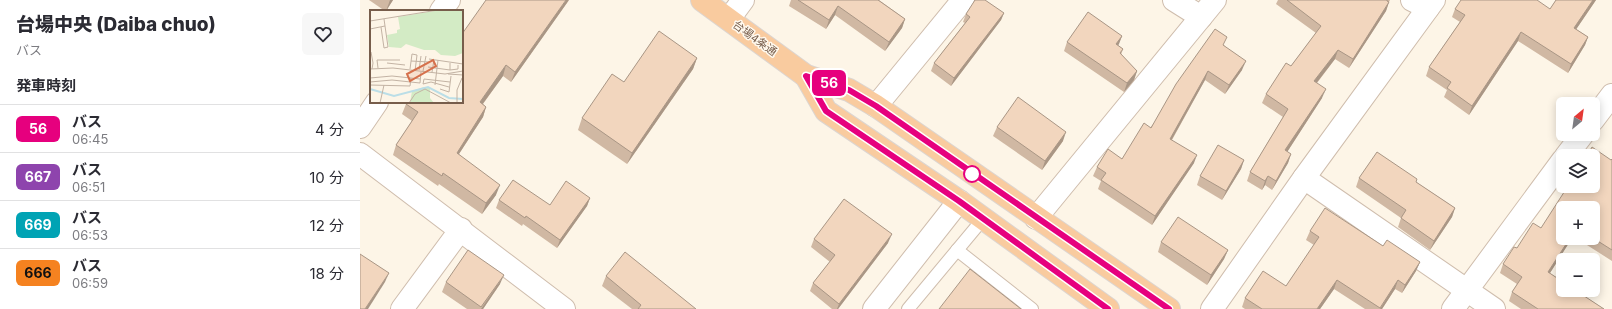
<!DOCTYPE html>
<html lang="ja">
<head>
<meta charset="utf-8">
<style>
  body { margin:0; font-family:Inter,"Noto Sans JP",sans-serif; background:#f7f7f7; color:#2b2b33; height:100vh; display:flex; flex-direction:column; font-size:15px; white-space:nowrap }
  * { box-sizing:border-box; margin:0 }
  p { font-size:13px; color:#7c7c81 }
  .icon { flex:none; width:22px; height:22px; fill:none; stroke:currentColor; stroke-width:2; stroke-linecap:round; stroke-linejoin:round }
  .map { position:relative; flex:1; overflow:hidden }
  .side { display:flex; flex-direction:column; background:#fff; width:360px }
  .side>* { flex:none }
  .badge { padding:0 8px; border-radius:6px; font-size:14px; line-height:26px }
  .needle { width:26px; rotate:29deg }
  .buttons { position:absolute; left:1196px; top:97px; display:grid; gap:8px }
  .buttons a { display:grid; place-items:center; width:44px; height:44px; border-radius:6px; background:#fff; box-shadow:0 2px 10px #0003; font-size:20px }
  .map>.badge { position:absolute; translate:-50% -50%; box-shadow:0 0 0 2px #fff }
  h2 { padding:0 16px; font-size:15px; line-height:36px }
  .round { display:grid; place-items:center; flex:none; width:42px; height:42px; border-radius:6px; background:#f7f7f7 }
  .head { display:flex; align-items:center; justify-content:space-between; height:68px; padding:0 16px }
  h1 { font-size:19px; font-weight:800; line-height:30px }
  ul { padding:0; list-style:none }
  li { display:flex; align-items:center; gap:12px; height:48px; padding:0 16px; border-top:1px solid #e1e1e2 }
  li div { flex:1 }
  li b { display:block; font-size:15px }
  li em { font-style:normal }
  li .badge { min-width:44px; font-weight:700; text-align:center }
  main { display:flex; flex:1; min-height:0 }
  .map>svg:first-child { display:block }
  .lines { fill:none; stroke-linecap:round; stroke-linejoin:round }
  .service-casing { stroke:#cfbdad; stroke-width:14 }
  .minor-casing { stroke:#cfbdad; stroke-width:24 }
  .trunk-casing { stroke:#dcd5d0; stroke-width:24 }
  .service { stroke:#fff; stroke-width:12 }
  .minor { stroke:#fff; stroke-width:22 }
  .trunk { stroke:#f9cb9f; stroke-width:22 }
  .wall { fill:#d0b8a3 }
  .shaded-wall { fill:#a99685 }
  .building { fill:#f2d6be; stroke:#a99685 }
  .line-casing { stroke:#fff; stroke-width:9 }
  .line { stroke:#e6007e; stroke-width:6 }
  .stop-dot { fill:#fff; stroke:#e6007e; stroke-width:2 }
  .labels { text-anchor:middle; stroke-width:3; stroke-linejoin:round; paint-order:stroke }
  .street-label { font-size:11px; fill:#775d4b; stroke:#fff9ee }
  .inset-river { fill:none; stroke:#bbdee7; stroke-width:2 }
  .inset-road { fill:none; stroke:#c3b3a4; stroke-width:1 }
  .view { fill:#d6714c; fill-opacity:0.15; stroke:#d6714c; stroke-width:2 }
  .inset-edge { fill:none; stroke:#775d4b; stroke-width:2 }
</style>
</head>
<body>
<main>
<section class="side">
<div class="head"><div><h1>台場中央 (Daiba chuo)</h1><p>バス</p></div><a class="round"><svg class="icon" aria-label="heart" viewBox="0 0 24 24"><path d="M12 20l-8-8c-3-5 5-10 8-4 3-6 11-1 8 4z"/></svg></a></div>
<h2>発車時刻</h2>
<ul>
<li><span class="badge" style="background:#e6007e;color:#fff">56</span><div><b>バス</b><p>06:45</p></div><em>4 分</em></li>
<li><span class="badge" style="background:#8e44ad;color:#fff">667</span><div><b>バス</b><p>06:51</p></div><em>10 分</em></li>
<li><span class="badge" style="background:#00a3b4;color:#fff">669</span><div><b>バス</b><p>06:53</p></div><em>12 分</em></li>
<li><span class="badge" style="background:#f58220;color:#111">666</span><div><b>バス</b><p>06:59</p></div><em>18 分</em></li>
</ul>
</section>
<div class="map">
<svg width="1252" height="309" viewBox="0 0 1252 309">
  <rect width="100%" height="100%" fill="#fdf5e7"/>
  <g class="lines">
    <defs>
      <g id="service">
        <polyline points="597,250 672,309"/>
        <polyline points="548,309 623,219"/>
      </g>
      <g id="minor">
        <polyline points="814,0 841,17"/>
        <polyline points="1052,0 1068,8"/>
        <polyline points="81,11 89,0"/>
        <polyline points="369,19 383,0"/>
        <polyline points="516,106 603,0"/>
        <polyline points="1233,120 1252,95"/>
        <polyline points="0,127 17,102"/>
        <polyline points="0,154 204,309"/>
        <polyline points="1206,156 1223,134"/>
        <polyline points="944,178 1134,309"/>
        <polyline points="676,218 855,0"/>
        <polyline points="42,309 101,229"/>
        <polyline points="514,309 599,201"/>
        <polyline points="852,309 944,178 1074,0"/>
        <polyline points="1093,309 1203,160"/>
      </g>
      <g id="trunk">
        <polyline points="342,0 446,76 489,90 516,106 809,309"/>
        <polyline points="446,76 466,111 599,201 748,309"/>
      </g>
    </defs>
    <!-- service casing -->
    <use href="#service" class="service-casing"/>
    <!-- minor casing -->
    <use href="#minor" class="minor-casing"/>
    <!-- trunk casing -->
    <use href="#trunk" class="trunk-casing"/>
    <!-- service -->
    <use href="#service" class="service"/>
    <!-- minor -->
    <use href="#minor" class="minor"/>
    <!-- trunk -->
    <use href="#trunk" class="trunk"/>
  </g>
  <!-- wall -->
  <g class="wall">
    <polygon points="9,0 33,0 26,11 25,11"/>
    <polygon points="209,0 151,82 143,76 123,104 126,107 123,117 99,154 136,195 122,214 79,184 78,186 33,155 36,145 52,121 42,114 46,104 102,102"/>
    <polygon points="431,0 519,0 545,19 542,28 525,51 475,15 466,29 429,6"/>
    <polygon points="918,0 1030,0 1029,2 1026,11 989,68 975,59 957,83 962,98 927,152 931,154 928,163 912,190 905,185 902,190 887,181 890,172 923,117 902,103 906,94 931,66 956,33 916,4"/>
    <polygon points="1196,0 1236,0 1216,29 1228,37 1225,45 1208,73 1158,41 1109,115 1084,97 1087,90 1066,76 1069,67 1100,22 1092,17 1095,9 1190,9"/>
    <polygon points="644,13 641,20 591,86 571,71 574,63 605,23 603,22 606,14"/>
    <polygon points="762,36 758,45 763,49 761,55 777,71 774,80 764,92 704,51 707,42"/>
    <polygon points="864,45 882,70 865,94 845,80 812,140 834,163 792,225 738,189 741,181 733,176 737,167 762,159"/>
    <polygon points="337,58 333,69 267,164 218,130 222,118"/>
    <polygon points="637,127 703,141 682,170 633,136"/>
    <polygon points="1252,159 1252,261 1216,238 1233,238 1233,208 1203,238 1212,238 1190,273 1244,309 1161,309 1149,301 1152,292 1157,284 1140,273 1143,264 1157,248 1181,228"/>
    <polygon points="884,160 881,169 862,200 837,185 840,176"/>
    <polygon points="999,178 1056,182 1095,208 1092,217 1070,250 1038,227 1041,218 996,187"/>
    <polygon points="230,198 227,206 197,248 163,224 162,226 136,208 139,200 190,205"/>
    <polygon points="950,231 1023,246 1060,262 1056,271 1042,293 1035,289 1022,309 1005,309 974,289 960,309 885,309 882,307 885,298 926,286 954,245 946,240"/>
    <polygon points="454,239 528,243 478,309 472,309 450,291 453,283 470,262 451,247"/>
    <polygon points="801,242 868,250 864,259 847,285 798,252"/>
    <polygon points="246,276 336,309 272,309 242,286"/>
    <polygon points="86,282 140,284 123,309 107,309 82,292"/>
  </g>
  <!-- shaded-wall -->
  <g class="shaded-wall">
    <polygon points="30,0 33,0 26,11"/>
    <polygon points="206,0 209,0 151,82 155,72"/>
    <polygon points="1233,0 1236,0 1211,37 1214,28"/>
    <polygon points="1029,2 1026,11 989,68 993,59"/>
    <polygon points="478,6 475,15 466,29 469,20"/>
    <polygon points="644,13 641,20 591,86 594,78"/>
    <polygon points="545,19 542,28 525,51 529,42"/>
    <polygon points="1161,32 1158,41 1109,115 1112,106"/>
    <polygon points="762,36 759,44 753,53 756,44"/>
    <polygon points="1228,37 1225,45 1208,73 1211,64"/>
    <polygon points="978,50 975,59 951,90 954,81"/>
    <polygon points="337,58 333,69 267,164 272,153"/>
    <polygon points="886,61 882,70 865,94 869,85"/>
    <polygon points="146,65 143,76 116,113 120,102"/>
    <polygon points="777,71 774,80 764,92 767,83"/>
    <polygon points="848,71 845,80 807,148 810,139"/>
    <polygon points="966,89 962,98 922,160 925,150"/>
    <polygon points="126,107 123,117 93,163 97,153"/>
    <polygon points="706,132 703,141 682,170 685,161"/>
    <polygon points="931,154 928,163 912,190 916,181"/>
    <polygon points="837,155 834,163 792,225 795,216"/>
    <polygon points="884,160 881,169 862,200 866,191"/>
    <polygon points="908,176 905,185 902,190 905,181"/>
    <polygon points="140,185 136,195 122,214 126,203"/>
    <polygon points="230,198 227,206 197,248 200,240"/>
    <polygon points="1095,208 1092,217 1070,250 1074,241"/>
    <polygon points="532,234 528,243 478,309 477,309 479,304"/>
    <polygon points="1210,238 1212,238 1185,281 1188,272"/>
    <polygon points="868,250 864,259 847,285 851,275"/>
    <polygon points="1060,262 1056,271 1042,293 1045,285"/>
    <polygon points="29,273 25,282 8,309 5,309"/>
    <polygon points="144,275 140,284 123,309 121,309"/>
    <polygon points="977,280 974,289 960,309 957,309"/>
    <polygon points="1038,280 1035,289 1022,309 1020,309"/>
  </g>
  <!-- building -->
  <g class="building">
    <polygon points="126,0 206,0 155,72 146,65 120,102 126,107 97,153 140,185 126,203 83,173 82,176 36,145 58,112 46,104 47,102 102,102 102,34"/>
    <polygon points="438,0 518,0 545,19 529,42 478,6 469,20"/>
    <polygon points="615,0 625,0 644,13 594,78 574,63 610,17 606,14"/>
    <polygon points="927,0 1027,0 1027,1 1029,2 993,59 978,50 954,81 966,89 925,150 931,154 916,181 908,176 905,181 890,172 928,109 906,94 926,63 931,66 961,26"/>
    <polygon points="1101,0 1177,0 1190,9 1196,0 1233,0 1214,28 1228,37 1211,64 1161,32 1112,106 1087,88 1091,82 1069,67 1105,15 1095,9"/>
    <polygon points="728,12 762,36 756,44 763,49 760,53 777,71 767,83 707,42"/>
    <polygon points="855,29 867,37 863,45 886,61 869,85 848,71 810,139 837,155 795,216 741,180 746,173 737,167 748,149 762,159 784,123 791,128 816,84"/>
    <polygon points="299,31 337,58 272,153 222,118 252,74 264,82"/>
    <polygon points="658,97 706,132 685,161 637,127"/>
    <polygon points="858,145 884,160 866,191 840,176"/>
    <polygon points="1232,147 1251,160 1252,159 1252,250 1233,238 1233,208 1203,208 1203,238 1210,238 1188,272 1203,282 1203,290 1215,290 1244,309 1178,309 1152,292 1162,277 1143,264 1154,247 1157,248 1173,223 1181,228 1208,186 1233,186 1233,156 1227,156"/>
    <polygon points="1017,152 1057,179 1056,182 1095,208 1074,241 1041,218 1046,210 999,178"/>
    <polygon points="153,180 190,205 206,181 230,198 200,240 166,216 165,218 139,200"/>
    <polygon points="484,199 532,234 479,304 453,283 475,255 454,239"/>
    <polygon points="965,208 1023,246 1027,240 1060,262 1045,285 1038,280 1020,308 977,280 957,309 902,309 885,298 903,271 926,286 959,237 950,231"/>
    <polygon points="818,217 868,250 851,275 801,242"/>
    <polygon points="108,250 144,275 121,307 86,282"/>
    <polygon points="265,252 336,309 278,309 281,305 246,276"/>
    <polygon points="0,254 29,273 5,309 0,309"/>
    <polygon points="610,269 661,309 579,309"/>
  </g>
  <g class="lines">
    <defs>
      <polyline id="line" points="748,309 599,201 466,111 446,76 489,90 516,106 809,309"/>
    </defs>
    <!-- line casing -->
    <use href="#line" class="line-casing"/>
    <!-- line -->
    <use href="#line" class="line"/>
  </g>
  <!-- markers -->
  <circle class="stop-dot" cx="612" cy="174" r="8"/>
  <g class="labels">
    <!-- street labels -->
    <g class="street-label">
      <text transform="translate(395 38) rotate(36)" y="4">台場4条通</text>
    </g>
  </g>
  <!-- overview -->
  <g transform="translate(10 10)">
    <rect width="93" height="93" fill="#fdf5e7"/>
    <path d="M70,0H93V43L85,46L71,45L65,40H54L36,34L31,38L19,37L17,25L27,23V20L30,19L28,7Z" fill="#d3ebc5"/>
    <path d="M54,77L60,78V88L64,93H40L42,81Z" fill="#d3ebc5"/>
    <path class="inset-river" d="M0,79L24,86L58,77L79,88L93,89"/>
    <path class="inset-road" d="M0,11L68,0M11,17L14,38L18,37L14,9M0,19L15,16M1,42L3,53L2,59M59,49L93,54M41,51L59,52M17,53L35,55M80,53V60L88,59V55M58,57L80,60M8,58L7,50H30M0,59L23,58L75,64L93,61M40,59L42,44L47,45L45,61M49,60L51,46M53,61L56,46M62,62L64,50M78,64L93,65M0,68L22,66L50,69M0,72L22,70L50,73L51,62M0,75L40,76L41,68M65,75L68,50M79,77L61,72L53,74L54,69L80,72M70,79L79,82L81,66M10,93L14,75M39,93L45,84L55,79L81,93M87,93V80L92,68"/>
    <path class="view" d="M63,50L66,56L40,71L37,64Z"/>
    <rect width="93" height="93" class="inset-edge"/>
  </g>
</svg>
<div class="buttons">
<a><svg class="needle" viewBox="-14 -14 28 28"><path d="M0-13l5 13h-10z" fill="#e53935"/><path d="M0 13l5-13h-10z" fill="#7c7c81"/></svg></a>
<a><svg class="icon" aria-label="layers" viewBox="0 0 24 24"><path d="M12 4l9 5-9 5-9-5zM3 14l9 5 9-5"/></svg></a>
<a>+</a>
<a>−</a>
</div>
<b class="badge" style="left:469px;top:83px;background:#e6007e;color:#fff">56</b>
</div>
</main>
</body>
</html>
